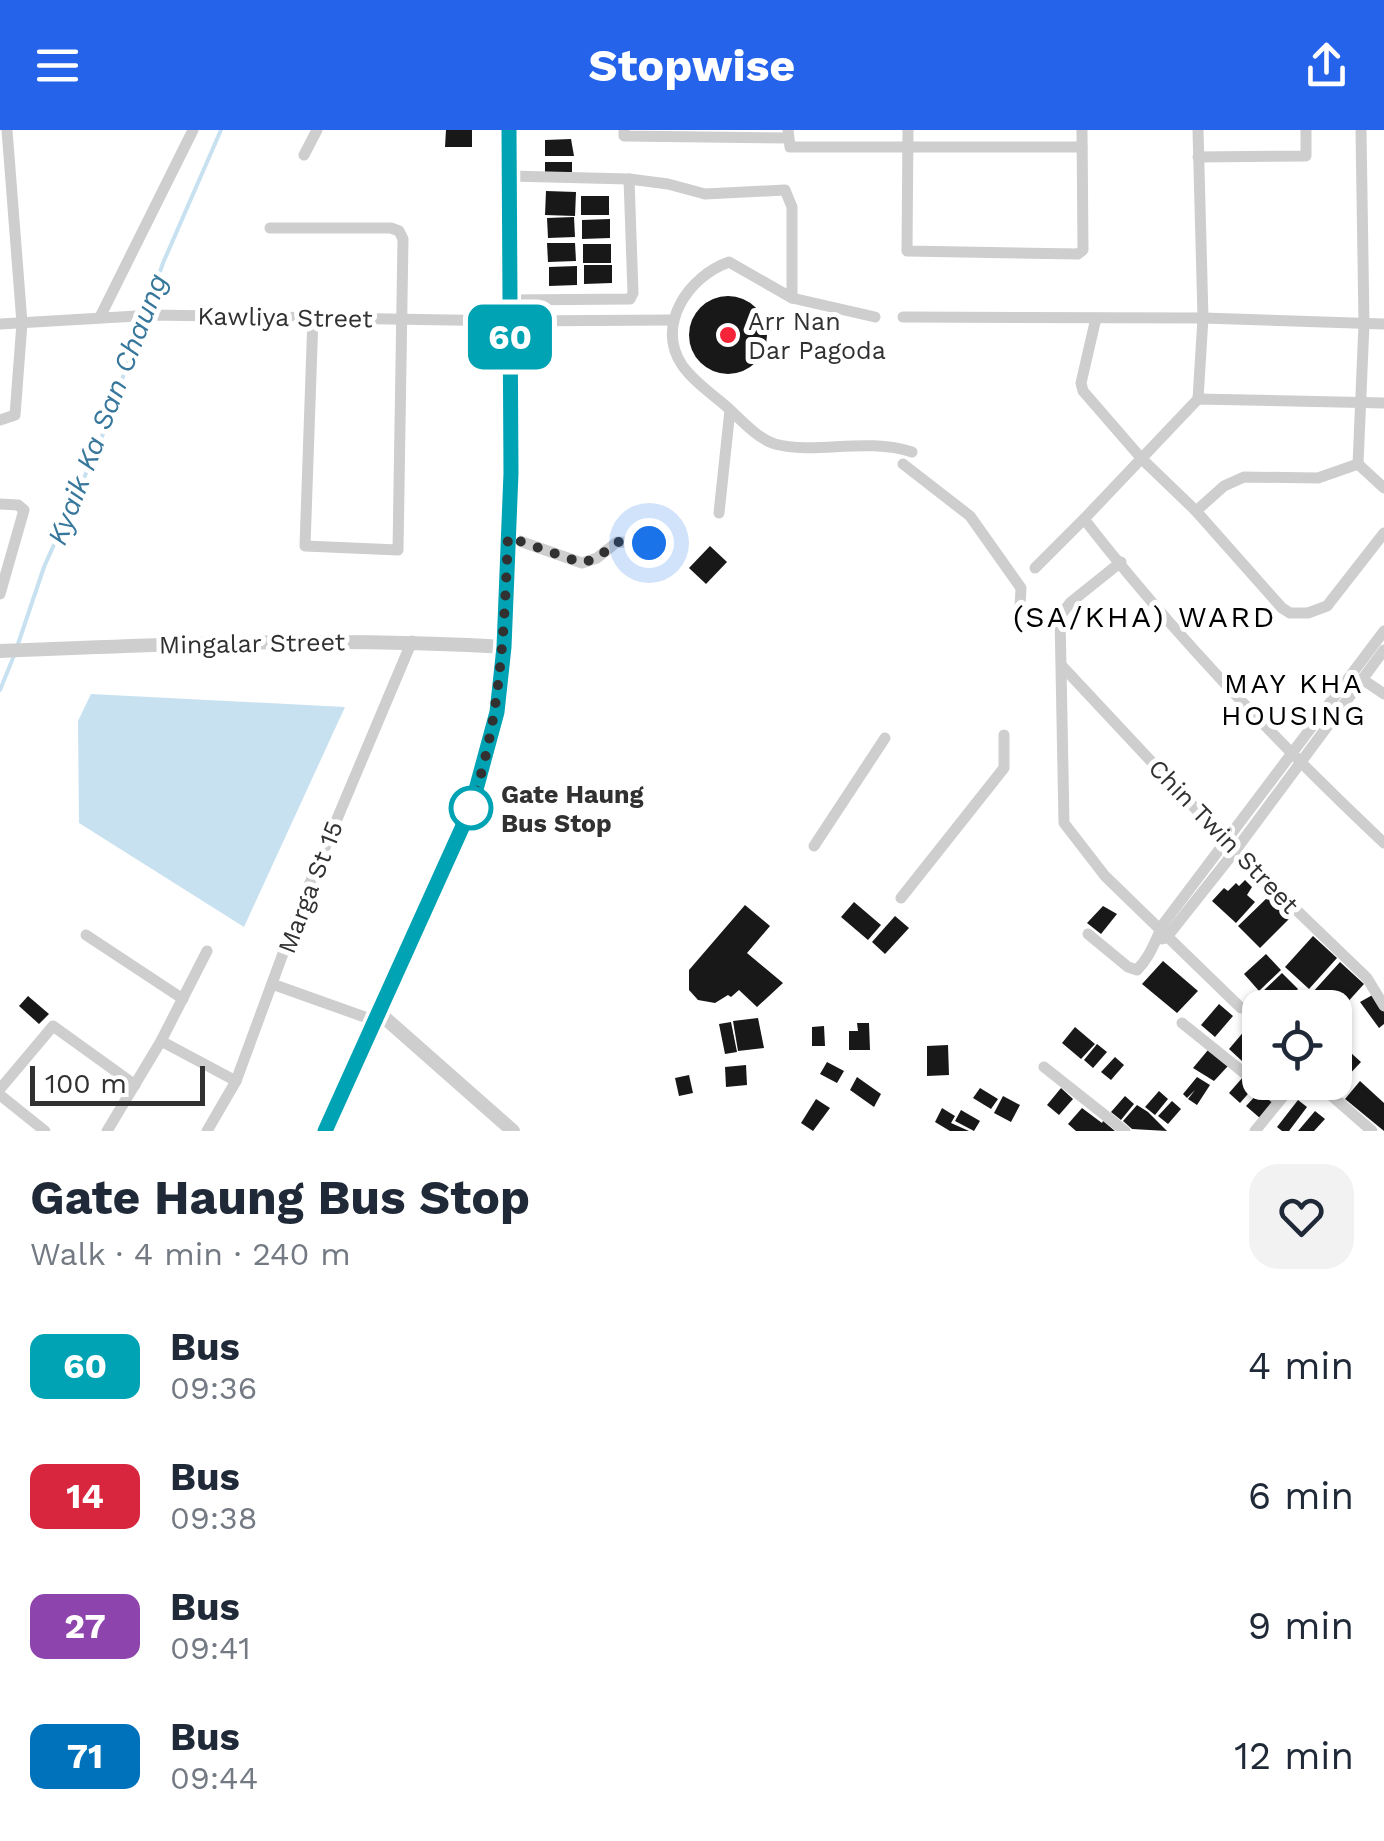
<!DOCTYPE html>
<html lang="en">
<head>
<meta charset="utf-8">
<style>
  body { margin:0; font-family:"Work Sans",sans-serif; background:#f2f2f3; color:#1f2937; height:100vh; display:flex; flex-direction:column; font-size:38px; white-space:nowrap }
  * { box-sizing:border-box; margin:0 }
  p { font-size:32px; color:#747a83 }
  .icon { flex:none; width:55px; height:55px; fill:none; stroke:currentColor; stroke-width:2; stroke-linecap:round; stroke-linejoin:round }
  .map { position:relative; height:1001px; overflow:hidden }
  .sheet { display:flex; flex-direction:column; background:#fff; flex:1 }
  .sheet>* { flex:none }
  .badge { padding:0 20px; border-radius:15px; font-size:35px; line-height:65px }
  .tools { position:absolute; left:1242px; top:860px; display:grid; gap:20px }
  .tools a { display:grid; place-items:center; width:110px; height:110px; border-radius:20px; background:#fff; box-shadow:0 2px 8px #0004; font-size:50px }
  .scale { position:absolute; left:30px; bottom:25px; width:175px; box-sizing:border-box; padding-left:10px; border:5px solid #313131; border-top:0; font-size:28px; line-height:35px; white-space:nowrap; color:#313131; -webkit-text-stroke:8px #fff; paint-order:stroke }
  .you { position:absolute; width:50px; height:50px; margin:-25px; border:8px solid #fff; border-radius:50%; background:#1a73e8; box-shadow:0 0 0 15px #1a73e833 }
  .map>.badge { position:absolute; translate:-50% -50%; box-shadow:0 0 0 5px #fff }
  .round { display:grid; place-items:center; flex:none; width:105px; height:105px; border-radius:30px; background:#f2f2f3 }
  .head { display:flex; align-items:center; justify-content:space-between; height:170px; padding:0 30px }
  h1 { font-size:48px; font-weight:700; line-height:75px }
  ul { padding:0; list-style:none }
  li { display:flex; align-items:center; gap:30px; height:130px; padding:0 30px }
  li div { flex:1 }
  li b { display:block; font-size:38px }
  li em { font-style:normal }
  li .badge { min-width:110px; font-weight:700; text-align:center }
  header { display:flex; justify-content:space-between; align-items:center; height:130px; padding:0 30px; background:#2563eb; color:#fff; font-size:45px; font-weight:700 }
  .map>svg:first-child { display:block }
  .water { fill:#c8e1f0 }
  .lines { fill:none; stroke-linecap:round; stroke-linejoin:round }
  .stream { stroke:#c8e1f0; stroke-width:4 }
  .building { fill:#181818 }
  .minor { stroke:#cecece; stroke-width:11 }
  .tertiary { stroke:#cecece; stroke-width:14 }
  .secondary { stroke:#bbb; stroke-width:15 }
  .line-casing { stroke:#fff; stroke-width:22 }
  .line { stroke:#00a3b4; stroke-width:15 }
  .walk { stroke:#313131; stroke-width:10; stroke-dasharray:0 18 }
  .poi-dot { fill:#f62439; stroke:#fff; stroke-width:4 }
  .stop-dot { fill:#fff; stroke:#00a3b4; stroke-width:5 }
  .labels { text-anchor:middle; stroke-width:10; stroke-linejoin:round; paint-order:stroke }
  .street-label { font-size:25px; fill:#313131; stroke:#fff }
  .poi-label { font-size:25px; fill:#313131; stroke:#fff; text-anchor:start }
  .stop-label { font-size:25px; font-weight:bold; fill:#313131; stroke:#fff; text-anchor:start }
  .water-label { font-size:28px; font-style:italic; fill:#36779b; stroke:#fff }
  .neighbourhood-label { font-size:28px; letter-spacing:2.5px; fill:#000; stroke:#fff }
  .quarter-label { font-size:30px; letter-spacing:2.5px; fill:#000; stroke:#fff }
</style>
</head>
<body>
<header><svg class="icon" aria-label="menu" viewBox="0 0 24 24"><path d="M4 6h16M4 12h16M4 18h16"/></svg>Stopwise<svg class="icon" aria-label="share" viewBox="0 0 24 24"><path d="M12 15V3M7 8l5-5 5 5M5 13v7h14v-7"/></svg></header>
<div class="map">
<svg width="1384" height="1001" viewBox="0 0 1384 1001">
  <rect width="100%" height="100%" fill="#fff"/>
  <!-- water -->
  <polygon class="water" points="91,564 345,577 244,797 79,693 78,591"/>
  <g class="lines">
    <!-- stream -->
    <g class="stream">
      <polyline points="18,514 44,437 100,312 163,133 221,0"/>
      <polyline points="0,560 15,523"/>
    </g>
  </g>
  <!-- building -->
  <g class="building">
    <polygon points="446,0 472,0 472,17 445,17"/>
    <polygon points="571,9 574,26 545,26 545,10"/>
    <rect x="545" y="32" width="27" height="10"/>
    <polygon points="546,61 576,62 575,86 545,85"/>
    <rect x="581" y="66" width="28" height="19"/>
    <polygon points="574,87 575,107 548,108 547,88"/>
    <polygon points="610,89 610,108 582,109 582,90"/>
    <polygon points="547,113 575,113 576,131 548,132"/>
    <rect x="583" y="114" width="28" height="19"/>
    <polygon points="584,135 612,135 612,153 584,154"/>
    <polygon points="577,136 577,155 549,156 549,137"/>
    <circle cx="728" cy="205" r="39"/>
    <polygon points="710,416 727,432 706,454 689,438"/>
    <polygon points="1245,750 1252,757 1247,765 1255,772 1236,793 1212,771 1224,758 1228,761 1236,753 1239,756"/>
    <polygon points="1269,766 1291,787 1260,818 1238,796"/>
    <polygon points="854,772 881,795 868,810 841,787"/>
    <polygon points="745,775 770,796 747,823 783,853 757,877 739,860 731,867 728,865 715,873 698,870 689,860 689,840"/>
    <polygon points="1103,776 1117,784 1101,804 1087,793"/>
    <polygon points="895,786 909,798 885,824 872,812"/>
    <polygon points="1313,806 1337,828 1309,859 1285,837"/>
    <polygon points="1266,824 1281,840 1259,861 1244,844"/>
    <polygon points="1163,831 1198,861 1177,883 1142,854"/>
    <polygon points="1340,832 1364,854 1335,886 1335,878 1328,878 1312,863"/>
    <polygon points="1282,843 1298,859 1278,878 1273,878 1260,864"/>
    <polygon points="1376,863 1384,876 1384,894 1379,898 1360,872"/>
    <polygon points="28,866 49,884 39,894 19,876"/>
    <polygon points="1219,874 1233,886 1215,907 1201,895"/>
    <polygon points="758,888 764,918 738,921 733,891"/>
    <polygon points="731,892 737,922 725,924 719,894"/>
    <polygon points="857,893 869,893 870,920 849,920 849,901 858,901"/>
    <polygon points="824,896 825,916 812,916 812,897"/>
    <polygon points="1075,897 1095,914 1081,929 1062,913"/>
    <polygon points="1246,899 1260,911 1242,931 1229,919"/>
    <polygon points="1340,913 1361,932 1343,951 1335,944 1335,919"/>
    <polygon points="1097,914 1107,922 1093,938 1084,930"/>
    <polygon points="948,915 949,945 927,946 927,916"/>
    <polygon points="1208,920 1228,936 1214,951 1193,938"/>
    <polygon points="1115,927 1124,935 1111,950 1101,942"/>
    <polygon points="827,932 844,941 837,953 820,944"/>
    <polygon points="746,935 747,955 726,957 725,937"/>
    <polygon points="689,945 693,963 679,966 675,948"/>
    <polygon points="857,947 881,964 874,977 850,960"/>
    <polygon points="1197,947 1210,955 1197,975 1188,969 1195,960 1187,968 1183,964"/>
    <polygon points="1243,947 1254,957 1240,973 1229,963"/>
    <polygon points="1360,951 1384,973 1384,1001 1345,969"/>
    <polygon points="980,958 998,969 991,979 973,968"/>
    <polygon points="1061,958 1073,969 1059,985 1047,975"/>
    <polygon points="1159,961 1168,969 1155,985 1145,977"/>
    <polygon points="1260,961 1275,974 1261,989 1246,976"/>
    <polygon points="1003,966 1020,975 1011,992 994,983"/>
    <polygon points="1125,966 1134,974 1121,990 1111,982"/>
    <polygon points="816,969 830,978 813,1001 801,993"/>
    <polygon points="1298,970 1307,977 1289,1001 1282,1001 1277,997"/>
    <polygon points="1172,971 1181,979 1168,994 1158,986"/>
    <polygon points="1137,975 1148,982 1167,1001 1132,999 1123,991"/>
    <polygon points="942,978 955,986 951,993 969,1001 950,1001 935,992"/>
    <polygon points="1082,978 1102,993 1103,991 1115,1001 1076,1001 1068,994"/>
    <polygon points="961,980 980,991 974,1001 955,991"/>
    <polygon points="1315,981 1325,989 1314,1001 1298,1001"/>
  </g>
  <g class="lines">
    <!-- minor -->
    <g class="minor">
      <polyline points="624,0 624,6 788,8"/>
      <polyline points="788,0 790,17 1082,17"/>
      <polyline points="908,0 907,121 1078,124 1083,120 1082,0"/>
      <polyline points="1198,0 1203,188 1198,269"/>
      <polyline points="304,25 317,0"/>
      <polyline points="1198,27 1306,26 1306,0"/>
      <polyline points="509,46 629,49 668,54 705,64 785,60 792,77 792,168"/>
      <polyline points="270,98 391,98 399,101 403,109 398,420 305,416 313,187"/>
      <polyline points="510,170 630,169 633,163 629,49"/>
      <polyline points="100,187 193,0"/>
      <path d="M875,187L792,168L729,132C689,146 655,195 682,235C693,251 712,264 727,277C740,289 758,309 775,314C816,325 865,307 912,322"/>
      <polyline points="903,187 1203,188 1384,194"/>
      <polyline points="1096,188 1081,253 1083,261 1142,329 1196,381 1282,478 1290,483 1308,483 1327,476 1384,403"/>
      <polyline points="0,194 154,185 510,191 673,190"/>
      <polyline points="0,290 15,285 22,193 7,0"/>
      <polyline points="903,334 970,386 1021,458 1020,477"/>
      <polyline points="1358,334 1364,194 1361,0"/>
      <polyline points="0,374 18,375 24,380 0,464"/>
      <polyline points="1196,381 1224,356 1244,347 1318,348 1358,334 1384,358"/>
      <polyline points="719,383 730,280"/>
      <polyline points="1084,389 1198,269 1384,273"/>
      <polyline points="508,407 582,433 597,428 617,412 649,413"/>
      <polyline points="1121,432 1071,472 1060,486 1064,693 1105,746 1241,878"/>
      <path d="M1035,438L1084,389C1174,505 1277,612 1384,713"/>
      <polyline points="1062,536 1235,721 1367,848 1384,876"/>
      <polyline points="1362,549 1384,564"/>
      <polyline points="814,716 885,608"/>
      <polyline points="901,768 1004,638 1004,605"/>
      <path d="M1088,804L1128,837L1137,840C1151,826 1155,810 1164,793L1384,501"/>
      <polyline points="86,805 183,869"/>
      <polyline points="1162,809 1166,808 1235,721 1384,520"/>
      <polyline points="272,854 373,890"/>
      <polyline points="1182,893 1279,971"/>
      <polyline points="161,911 236,951"/>
      <polyline points="1044,937 1125,1001"/>
      <polyline points="1316,952 1372,1001"/>
      <polyline points="0,959 53,896 135,955"/>
      <polyline points="0,965 45,1001"/>
      <polyline points="107,1001 161,911 207,821"/>
      <polyline points="207,1001 236,951 302,772 412,511"/>
      <polyline points="1255,1001 1295,952"/>
    </g>
    <!-- tertiary -->
    <g class="tertiary">
      <path d="M0,521C168,514 336,507 504,517"/>
      <polyline points="377,881 513,1001"/>
    </g>
    <!-- secondary -->
    <polyline class="secondary" points="325,1001 471,678 497,582 504,517 511,343 509,0"/>
  </g>
  <g class="lines">
    <defs>
      <polyline id="line" points="325,1001 471,678 497,582 504,517 511,343 509,0"/>
    </defs>
    <!-- line casing -->
    <use href="#line" class="line-casing"/>
    <!-- line -->
    <use href="#line" class="line"/>
    <!-- walk -->
    <path class="walk" d="M471,678C501,587 504,503 508,407L582,433L597,428L617,412L649,413"/>
  </g>
  <!-- markers -->
  <circle class="poi-dot" cx="728" cy="205" r="10"/>
  <circle class="stop-dot" cx="471" cy="678" r="20"/>
  <g class="labels">
    <!-- street labels -->
    <g class="street-label">
      <text transform="translate(285 187) rotate(1)" y="9">Kawliya Street</text>
      <text transform="translate(252 513) rotate(-1)" y="9">Mingalar Street</text>
      <text transform="translate(1224 706) rotate(46)" y="9">Chin Twin Street</text>
      <text transform="translate(310 757) rotate(-69)" y="9">Marga St 15</text>
    </g>
    <!-- poi labels -->
    <g class="poi-label">
      <text x="748" y="200">Arr Nan<tspan x="748" dy="29">Dar Pagoda</tspan></text>
    </g>
    <!-- stop labels -->
    <g class="stop-label">
      <text x="501" y="673">Gate Haung<tspan x="501" dy="29">Bus Stop</tspan></text>
    </g>
    <!-- water labels -->
    <g class="water-label">
      <text transform="translate(107 279) rotate(-69)" y="10">Kyaik Ka San Chaung</text>
    </g>
    <!-- neighbourhood labels -->
    <g class="neighbourhood-label">
      <text x="1294" y="563">MAY KHA<tspan x="1294" dy="32">HOUSING</tspan></text>
    </g>
    <!-- quarter labels -->
    <g class="quarter-label">
      <text x="1145" y="497">(SA/KHA) WARD</text>
    </g>
  </g>
</svg>
<div class="tools">
<a><svg class="icon" aria-label="locate" viewBox="0 0 24 24"><circle cx="12" cy="12" r="6"/><path d="M12 2v4M12 18v4M2 12h4M18 12h4"/></svg></a>
</div>
<div class="scale">100 m</div>
<div class="you" style="left:649px;top:413px"></div>
<b class="badge" style="left:510px;top:207px;background:#00a3b4;color:#fff">60</b>
</div>
<section class="sheet">
<div class="head"><div><h1>Gate Haung Bus Stop</h1><p>Walk · 4 min · 240 m</p></div><a class="round"><svg class="icon" aria-label="heart" viewBox="0 0 24 24"><path d="M12 20l-8-8c-3-5 5-10 8-4 3-6 11-1 8 4z"/></svg></a></div>
<ul>
<li><span class="badge" style="background:#00a3b4;color:#fff">60</span><div><b>Bus</b><p>09:36</p></div><em>4 min</em></li>
<li><span class="badge" style="background:#d7263d;color:#fff">14</span><div><b>Bus</b><p>09:38</p></div><em>6 min</em></li>
<li><span class="badge" style="background:#8e44ad;color:#fff">27</span><div><b>Bus</b><p>09:41</p></div><em>9 min</em></li>
<li><span class="badge" style="background:#0072bc;color:#fff">71</span><div><b>Bus</b><p>09:44</p></div><em>12 min</em></li>
</ul>
</section>
</body>
</html>
